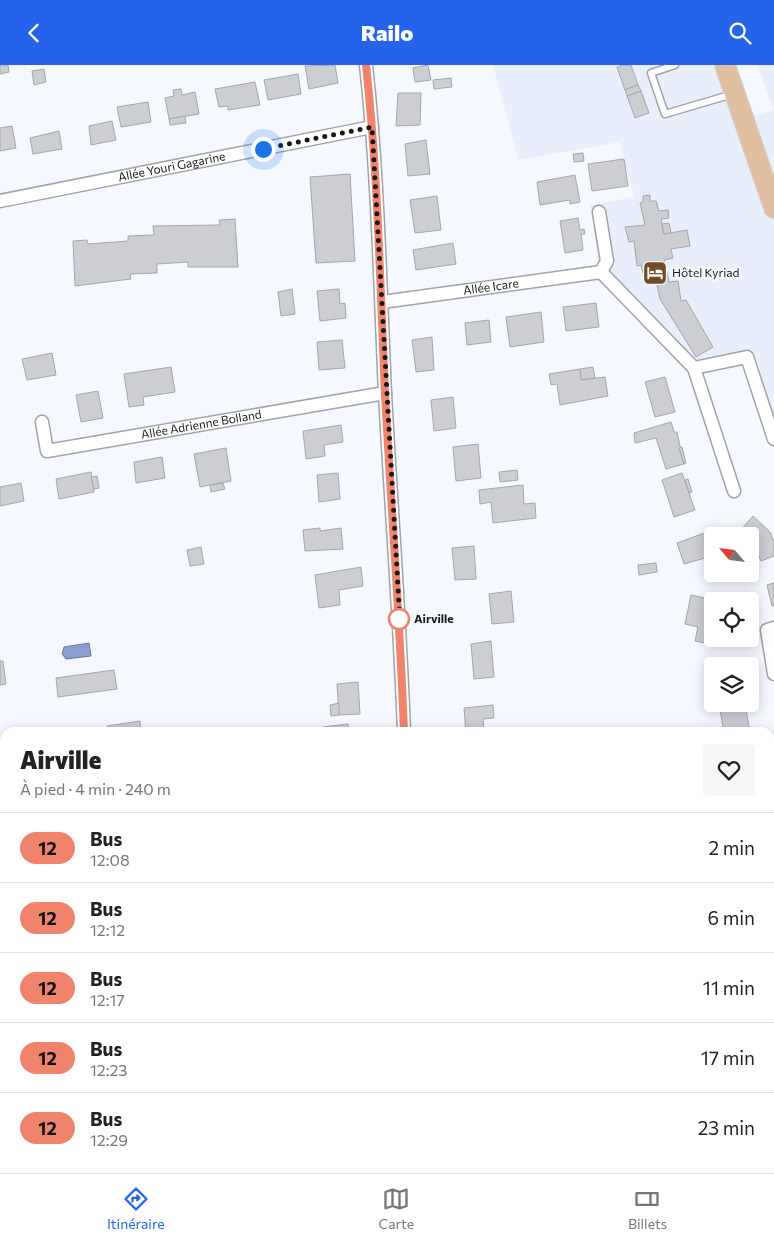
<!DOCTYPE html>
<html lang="fr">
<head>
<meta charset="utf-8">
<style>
  body { margin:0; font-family:Commissioner,sans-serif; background:#f6f6f6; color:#222; height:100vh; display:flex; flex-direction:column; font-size:19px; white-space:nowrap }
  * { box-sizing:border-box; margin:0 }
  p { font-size:16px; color:#767676 }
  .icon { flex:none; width:28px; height:28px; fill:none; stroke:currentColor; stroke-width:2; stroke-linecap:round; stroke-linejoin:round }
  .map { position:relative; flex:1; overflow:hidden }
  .panel { position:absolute; left:0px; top:662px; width:775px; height:446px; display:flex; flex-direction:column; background:#fff; border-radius:15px 15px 0 0; box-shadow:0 2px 12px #0003 }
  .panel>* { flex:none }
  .badge { padding:0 10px; border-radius:16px; font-size:18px; line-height:32px }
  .needle { width:32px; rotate:298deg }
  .tools { position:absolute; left:704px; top:462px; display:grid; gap:10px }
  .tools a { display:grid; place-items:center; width:55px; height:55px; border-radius:5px; background:#fff; box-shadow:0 2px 12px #0003; font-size:25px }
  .you { position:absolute; width:25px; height:25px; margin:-12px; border:4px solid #fff; border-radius:50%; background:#1a73e8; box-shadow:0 0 0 8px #1a73e833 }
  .map>.badge { position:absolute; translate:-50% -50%; box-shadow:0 0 0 2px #fff }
  .round { display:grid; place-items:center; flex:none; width:52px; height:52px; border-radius:5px; background:#f6f6f6 }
  .head { display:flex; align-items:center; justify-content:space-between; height:85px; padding:0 20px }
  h1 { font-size:24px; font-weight:800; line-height:38px }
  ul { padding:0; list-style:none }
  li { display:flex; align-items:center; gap:15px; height:70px; padding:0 20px; border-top:1px solid #e0e0e0 }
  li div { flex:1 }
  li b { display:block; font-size:19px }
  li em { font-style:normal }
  li .badge { min-width:55px; font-weight:700; text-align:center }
  header { display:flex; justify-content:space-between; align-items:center; height:65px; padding:0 20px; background:#2563eb; color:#fff; font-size:22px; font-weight:800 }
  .tab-bar { display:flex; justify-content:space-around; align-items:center; height:70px; border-top:1px solid #e0e0e0; background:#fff; font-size:14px; color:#767676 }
  .tab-bar a { display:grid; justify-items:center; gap:2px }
  .tab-bar .selected { color:#2563eb }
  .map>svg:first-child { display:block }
  .built { fill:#e9eefb }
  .water { fill:#8c9dd0; stroke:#69759a }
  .building { fill:#ccced4; stroke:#a4a6ac }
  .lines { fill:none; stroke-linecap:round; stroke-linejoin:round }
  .lane-casing { stroke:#a1a3a9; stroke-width:9 }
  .street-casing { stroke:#a1a3a9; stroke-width:15 }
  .primary-casing { stroke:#d5d6d6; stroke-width:22 }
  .lane { stroke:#fff; stroke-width:6 }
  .street { stroke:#fff; stroke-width:12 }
  .primary { stroke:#dec0a1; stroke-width:20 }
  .line-casing { stroke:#fff; stroke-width:11 }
  .line { stroke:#f0836c; stroke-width:8 }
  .walk { stroke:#18191b; stroke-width:5; stroke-dasharray:0 9 }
  .stop-dot { fill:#fff; stroke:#f0836c; stroke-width:2.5 }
  .labels { text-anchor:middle; stroke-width:5; stroke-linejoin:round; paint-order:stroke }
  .street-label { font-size:12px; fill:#18191b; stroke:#f5f8fe }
  .poi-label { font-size:12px; fill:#18191b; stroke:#f5f8fe; text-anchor:start }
  .stop-label { font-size:12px; font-weight:bold; fill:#18191b; stroke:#f5f8fe; text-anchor:start }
</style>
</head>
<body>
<header><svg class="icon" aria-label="back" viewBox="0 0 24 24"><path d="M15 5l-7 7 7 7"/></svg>Railo<svg class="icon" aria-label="search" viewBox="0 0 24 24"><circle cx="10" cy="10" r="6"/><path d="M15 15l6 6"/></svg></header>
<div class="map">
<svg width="774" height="1108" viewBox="0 0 774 1108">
  <rect width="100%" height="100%" fill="#f5f8fe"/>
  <!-- built -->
  <polygon class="built" points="493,0 725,0 744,54 773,45 758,0 774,0 774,374 747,292 694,303 601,216 590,140 634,132 620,77 518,95"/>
  <!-- water -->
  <polygon class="water" points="89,578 91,591 66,594 62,589 64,582"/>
  <!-- building -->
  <g class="building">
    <polygon points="0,0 8,0 9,7 0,9"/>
    <polygon points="335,0 338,18 309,24 305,1"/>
    <polygon points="428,0 431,15 415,17 413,3"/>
    <polygon points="623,0 631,0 638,20 625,25 617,2"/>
    <polygon points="44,4 46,17 34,20 32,6"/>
    <polygon points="298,9 301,29 268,35 264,15"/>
    <polygon points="451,13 452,22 434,24 433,15"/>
    <polygon points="255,17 260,40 228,45 228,41 219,42 215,24"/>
    <polygon points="638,20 641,26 627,31 625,25"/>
    <polygon points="181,24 182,30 195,27 199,49 169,54 165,33 174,31 173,25"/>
    <polygon points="641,26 649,48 635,53 627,31"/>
    <polygon points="398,28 421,28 420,60 396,61"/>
    <polygon points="148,37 151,57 121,62 117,42"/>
    <polygon points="185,51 186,58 170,60 169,54"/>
    <polygon points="112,56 116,75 91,80 89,61"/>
    <polygon points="12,61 16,83 0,86 0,63"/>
    <polygon points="59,66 62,84 33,89 30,73"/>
    <polygon points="426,75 430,109 408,111 405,79"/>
    <polygon points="583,88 584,96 574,97 573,89"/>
    <polygon points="624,94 628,121 592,126 588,99"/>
    <polygon points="350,109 355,196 316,198 310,112"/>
    <polygon points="575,110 580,137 570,139 570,135 540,140 537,117"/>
    <polygon points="650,130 650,136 656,136 659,146 668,145 669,153 661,154 664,169 687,165 690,181 671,184 673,193 664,195 669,217 678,216 681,236 686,235 713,282 696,292 660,234 656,215 645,216 641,200 637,201 634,176 629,177 625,162 645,160 640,138 643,137 643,131"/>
    <polygon points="437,131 441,165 415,168 410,135"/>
    <polygon points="578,153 580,165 584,164 585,169 581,169 583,185 565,188 560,156"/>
    <polygon points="235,154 238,202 188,202 188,197 157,199 157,208 130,209 131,214 75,221 73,176 87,175 88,179 128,176 128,171 154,170 153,161 220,160 219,155"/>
    <polygon points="669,158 671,168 664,169 662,159"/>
    <polygon points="453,178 456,199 416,205 413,185"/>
    <polygon points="292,224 295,249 281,251 278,227"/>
    <polygon points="339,224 340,239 345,238 346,253 320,256 317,226"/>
    <polygon points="596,238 599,262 566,266 563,242"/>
    <polygon points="541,247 544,277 510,282 506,252"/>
    <polygon points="489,255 491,277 467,280 465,258"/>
    <polygon points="432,272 434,305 416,307 412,275"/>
    <polygon points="342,275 345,303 319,305 317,277"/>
    <polygon points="52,288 56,310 27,315 22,294"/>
    <polygon points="171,302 175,327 143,332 144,340 129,342 124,309"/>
    <polygon points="593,302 595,313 581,315 580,304"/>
    <polygon points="580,304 581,315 605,312 608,331 560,340 557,319 551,320 549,309"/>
    <polygon points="665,312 675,347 655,352 645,317"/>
    <polygon points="98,326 103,353 81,357 76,330"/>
    <polygon points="453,332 456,363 434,366 431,335"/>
    <polygon points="671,357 674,367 677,367 684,399 666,404 656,373 635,378 634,368"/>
    <polygon points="341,360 343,377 324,380 325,391 306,394 303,366"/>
    <polygon points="478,379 481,413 456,416 453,382"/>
    <polygon points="682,382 686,398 684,399 679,383"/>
    <polygon points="226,383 231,416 200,422 194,389"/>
    <polygon points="162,392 165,413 136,418 134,397"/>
    <polygon points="517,405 518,415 500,417 499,407"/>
    <polygon points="91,407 94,427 59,434 56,414"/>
    <polygon points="338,408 340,434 319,437 317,410"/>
    <polygon points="682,408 695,445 674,452 662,415"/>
    <polygon points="97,411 99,423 94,424 91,412"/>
    <polygon points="688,414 692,427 689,428 685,415"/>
    <polygon points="21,418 24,436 0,441 0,422"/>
    <polygon points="223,418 225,424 211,427 210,420"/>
    <polygon points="523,420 524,439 535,438 536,453 493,458 491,437 480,439 479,425"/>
    <polygon points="753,451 770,467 774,477 774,491 761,496 750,471 746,471 740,466"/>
    <polygon points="320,463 320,466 341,463 343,484 305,486 303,465"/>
    <polygon points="710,466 712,470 725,467 727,471 712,471 712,491 684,499 677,478"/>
    <polygon points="474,481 476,514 455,515 452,483"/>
    <polygon points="201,482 204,499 190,501 187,485"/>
    <polygon points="656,498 657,507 639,510 638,500"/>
    <polygon points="361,502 363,521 339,525 340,540 319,543 315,510"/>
    <polygon points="774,518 774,541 772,541 767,520"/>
    <polygon points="511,526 514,557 492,559 489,529"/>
    <polygon points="691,530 719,536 712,536 711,579 695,576 698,562 685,559"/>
    <polygon points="491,576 494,612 474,614 471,579"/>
    <polygon points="0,596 3,596 6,619 0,620"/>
    <polygon points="114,605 117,624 58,632 56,613"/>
    <polygon points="358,617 360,649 339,650 337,619"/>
    <polygon points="339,638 339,650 331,651 330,640"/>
    <polygon points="719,639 745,639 750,668 724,668"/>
    <polygon points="493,640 494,653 483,654 484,668 466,668 464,643"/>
    <polygon points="140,656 141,668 108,668 107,661"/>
    <polygon points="348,659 349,668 324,668 323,662"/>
    <polygon points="0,1090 5,1090 5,1104 9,1104 9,1108 0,1108"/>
    <polygon points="770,1101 772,1105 765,1108 749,1108 747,1104 770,1104"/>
    <polygon points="122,1104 144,1104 146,1108 124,1108"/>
    <polygon points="302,1104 318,1104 318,1108 295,1108 301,1107"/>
    <polygon points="463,1104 498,1104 498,1106 463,1108"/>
  </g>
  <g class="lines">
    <defs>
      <polyline id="lane" points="675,0 651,8 665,49 733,29"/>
      <g id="street">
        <path d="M366,0C378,109 380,219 385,328C391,441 400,554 404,668"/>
        <path id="s1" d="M0,136L372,62"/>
        <polyline points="599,147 607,196 601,207"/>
        <path id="s2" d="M382,237L601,207L694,303L734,426"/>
        <polyline points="694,303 747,292 774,374"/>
        <path id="s3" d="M42,357L47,386L385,328"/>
        <polyline points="774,563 767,565 774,609"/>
        <polyline points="0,755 5,755"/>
        <polyline points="0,813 5,808"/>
        <polyline points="0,941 5,941"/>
        <polyline points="770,945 774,945"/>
        <polyline points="79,1104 79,1108"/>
        <polyline points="441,1104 441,1108"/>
        <polyline points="599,1104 600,1108"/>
        <polyline points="668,1104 668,1108"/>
      </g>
      <polyline id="primary" points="725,0 774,143"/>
    </defs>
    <!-- lane casing -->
    <use href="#lane" class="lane-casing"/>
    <!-- street casing -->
    <use href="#street" class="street-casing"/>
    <!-- primary casing -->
    <use href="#primary" class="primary-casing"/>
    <!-- lane -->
    <use href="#lane" class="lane"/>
    <!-- street -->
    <use href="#street" class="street"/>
    <!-- primary -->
    <use href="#primary" class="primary"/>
  </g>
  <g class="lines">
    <defs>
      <path id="line" d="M366,0C378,109 380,219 385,328C391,441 400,554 404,668"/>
    </defs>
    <!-- line casing -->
    <use href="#line" class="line-casing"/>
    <!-- line -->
    <use href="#line" class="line"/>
    <!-- walk -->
    <polyline class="walk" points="263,84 372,62 400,558 399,554"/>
  </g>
  <!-- icons -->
  <defs>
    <symbol id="hotel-square" viewBox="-11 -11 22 22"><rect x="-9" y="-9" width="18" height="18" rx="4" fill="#704d27" stroke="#f5f8fe"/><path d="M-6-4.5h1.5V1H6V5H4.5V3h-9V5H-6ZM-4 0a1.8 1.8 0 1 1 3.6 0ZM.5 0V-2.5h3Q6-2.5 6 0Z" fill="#fff"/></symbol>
  </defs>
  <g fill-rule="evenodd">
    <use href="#hotel-square" x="641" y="194" width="28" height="28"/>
  </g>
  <!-- markers -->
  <circle class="stop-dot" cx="399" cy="554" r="10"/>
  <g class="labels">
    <!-- street labels -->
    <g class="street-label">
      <text dy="4" stroke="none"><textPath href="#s1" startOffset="175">Allée Youri Gagarine</textPath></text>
      <text dy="4" stroke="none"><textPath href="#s2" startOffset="110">Allée Icare</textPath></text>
      <text dy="4" stroke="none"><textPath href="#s3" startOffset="186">Allée Adrienne Bolland</textPath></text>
    </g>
    <!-- poi labels -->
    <g class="poi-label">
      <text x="672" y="212">Hôtel Kyriad</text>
    </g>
    <!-- stop labels -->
    <g class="stop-label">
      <text x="414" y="558">Airville</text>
    </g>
  </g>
</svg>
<div class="tools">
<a><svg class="needle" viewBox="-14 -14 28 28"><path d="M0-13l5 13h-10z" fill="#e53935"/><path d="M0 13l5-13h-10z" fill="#767676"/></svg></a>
<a><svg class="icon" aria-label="locate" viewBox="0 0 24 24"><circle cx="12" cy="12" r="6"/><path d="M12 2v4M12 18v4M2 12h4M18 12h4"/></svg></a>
<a><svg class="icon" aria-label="layers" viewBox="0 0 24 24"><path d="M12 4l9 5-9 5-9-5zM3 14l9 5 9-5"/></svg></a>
</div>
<div class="you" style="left:263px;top:84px"></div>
<section class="panel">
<div class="head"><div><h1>Airville</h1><p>À pied · 4 min · 240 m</p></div><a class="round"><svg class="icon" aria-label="heart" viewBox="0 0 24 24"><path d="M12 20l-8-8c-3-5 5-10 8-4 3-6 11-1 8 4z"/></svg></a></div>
<ul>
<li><span class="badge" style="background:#f0836c;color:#111">12</span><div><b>Bus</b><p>12:08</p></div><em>2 min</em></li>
<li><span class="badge" style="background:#f0836c;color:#111">12</span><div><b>Bus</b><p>12:12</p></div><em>6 min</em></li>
<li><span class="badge" style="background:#f0836c;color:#111">12</span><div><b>Bus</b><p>12:17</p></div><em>11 min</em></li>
<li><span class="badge" style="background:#f0836c;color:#111">12</span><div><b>Bus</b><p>12:23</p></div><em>17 min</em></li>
<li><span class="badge" style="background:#f0836c;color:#111">12</span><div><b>Bus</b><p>12:29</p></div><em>23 min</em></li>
</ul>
</section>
</div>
<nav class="tab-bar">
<a class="selected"><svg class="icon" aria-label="directions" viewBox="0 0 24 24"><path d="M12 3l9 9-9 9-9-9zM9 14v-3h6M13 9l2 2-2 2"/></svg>Itinéraire</a>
<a><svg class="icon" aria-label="map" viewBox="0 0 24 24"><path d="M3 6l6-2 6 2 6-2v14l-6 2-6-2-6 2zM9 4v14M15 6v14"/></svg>Carte</a>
<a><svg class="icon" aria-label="tickets" viewBox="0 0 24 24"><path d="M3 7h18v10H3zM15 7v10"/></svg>Billets</a>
</nav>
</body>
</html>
